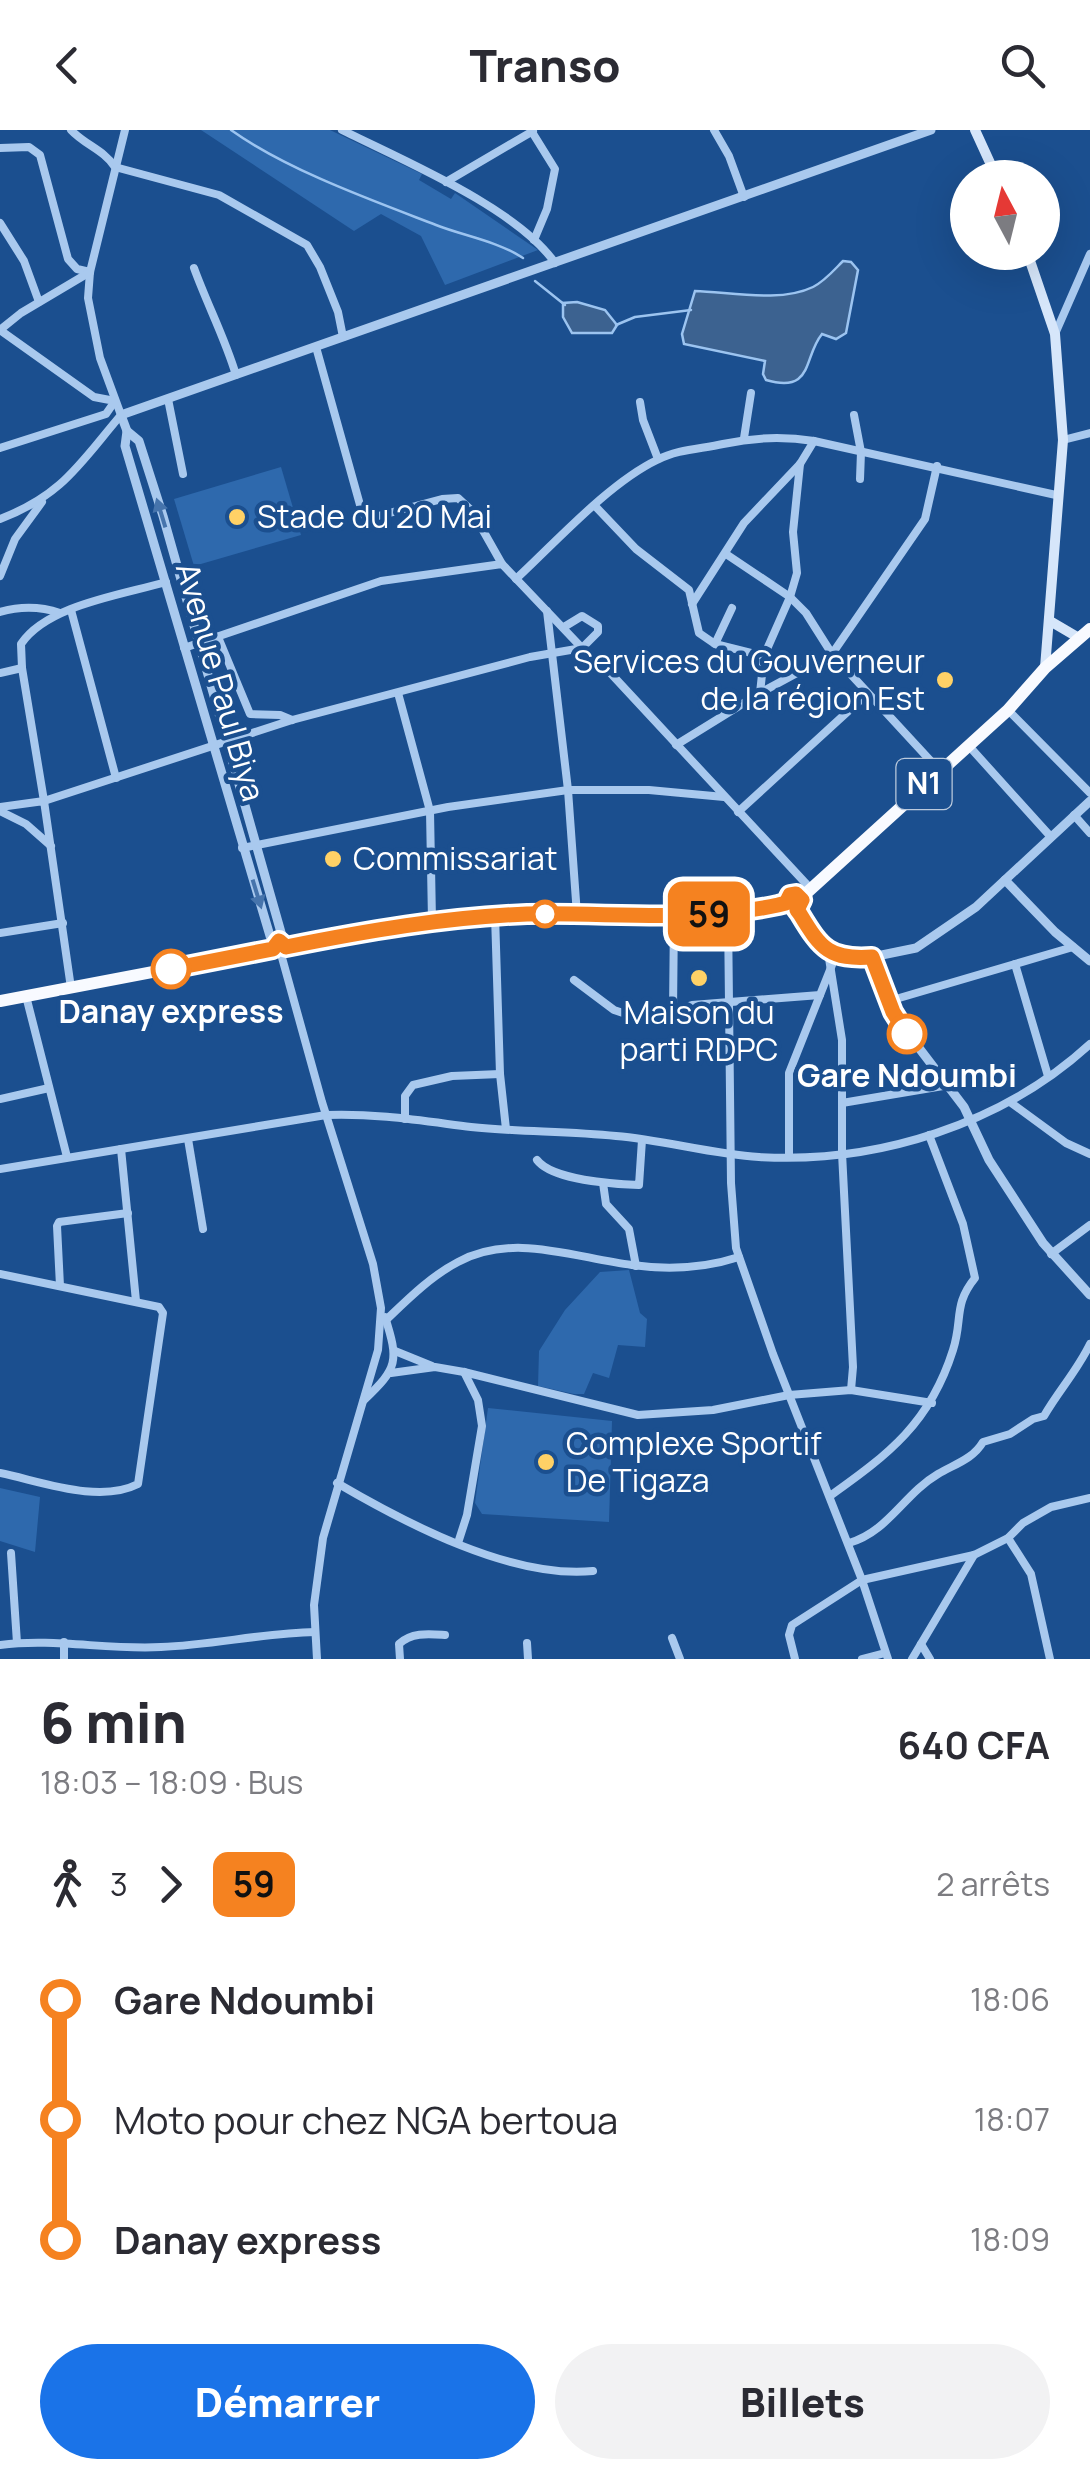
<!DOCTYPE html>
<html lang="fr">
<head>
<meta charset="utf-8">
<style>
  body { margin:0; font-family:Manrope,sans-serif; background:#f2f2f3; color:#2b2b33; height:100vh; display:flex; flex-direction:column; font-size:38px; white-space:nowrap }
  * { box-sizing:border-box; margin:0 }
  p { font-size:32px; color:#7c7c81 }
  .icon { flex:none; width:55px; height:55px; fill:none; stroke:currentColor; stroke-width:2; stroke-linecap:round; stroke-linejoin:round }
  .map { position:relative; height:1529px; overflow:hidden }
  .panel { display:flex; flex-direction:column; background:#fff; flex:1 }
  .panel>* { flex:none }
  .badge { padding:0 20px; border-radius:15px; font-size:35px; line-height:65px }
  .needle { width:65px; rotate:353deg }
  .tools { position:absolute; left:950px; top:30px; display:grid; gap:20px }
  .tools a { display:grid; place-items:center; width:110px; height:110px; border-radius:50%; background:#fff; box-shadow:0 10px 40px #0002; font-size:50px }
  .map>.badge { position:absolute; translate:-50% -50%; box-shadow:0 0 0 5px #fff }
  .legs { display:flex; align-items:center; gap:15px; height:110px; padding:0 40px; font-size:32px }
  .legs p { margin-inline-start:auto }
  .overview { display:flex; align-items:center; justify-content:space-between; height:170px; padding:0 40px }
  h1 { font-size:55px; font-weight:800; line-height:75px }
  .primary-button { display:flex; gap:20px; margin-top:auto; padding:20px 40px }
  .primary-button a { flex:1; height:115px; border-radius:60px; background:#1a73e8; color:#fff; font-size:40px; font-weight:800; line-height:115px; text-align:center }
  .primary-button a+a { background:#f2f2f3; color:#2b2b33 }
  ul { padding:0 40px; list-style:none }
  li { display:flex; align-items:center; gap:35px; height:120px; font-size:38px }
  li i { display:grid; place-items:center; width:15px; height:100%; margin:0 12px; background:currentColor }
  li i::after { content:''; width:25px; height:25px; margin:-12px; border:8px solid; border-radius:50%; background:#fff }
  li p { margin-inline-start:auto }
  li:first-child i { background:linear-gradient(#0000 50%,currentColor 0) }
  li:last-child i { background:linear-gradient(currentColor 50%,#0000 0) }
  header { display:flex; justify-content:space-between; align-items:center; height:130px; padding:0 40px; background:#fff; font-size:45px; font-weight:800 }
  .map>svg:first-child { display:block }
  .green { fill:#2e69ad }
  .water { fill:#3c6290; stroke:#9cc4f0; stroke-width:2.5 }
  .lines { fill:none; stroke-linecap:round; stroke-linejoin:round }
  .stream { stroke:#9cc4f0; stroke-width:2.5 }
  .minor { stroke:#a9c9ee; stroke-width:8 }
  .tertiary { stroke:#a9c9ee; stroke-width:9 }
  .secondary { stroke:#d6e6fa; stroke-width:10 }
  .trunk { stroke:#f8faff; stroke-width:12 }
  .oneway { fill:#4674ac }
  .line-1-casing { stroke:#fff; stroke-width:22 }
  .line-1 { stroke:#f58220; stroke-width:15 }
  .poi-dot { fill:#ffd166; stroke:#1b4f8f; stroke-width:4 }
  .stop-1-dot { fill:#fff; stroke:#f58220; stroke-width:5 }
  .labels { text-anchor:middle; stroke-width:9; stroke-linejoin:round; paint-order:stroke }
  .shield { fill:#1b4f8f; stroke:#bbcadd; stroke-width:2.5 }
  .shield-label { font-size:30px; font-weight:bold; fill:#fff }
  .poi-label { font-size:32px; fill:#fff; stroke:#1b4f8f; text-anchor:start }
  .street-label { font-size:32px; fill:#fff; stroke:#1b4f8f }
  .stop-label { font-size:32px; font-weight:bold; fill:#fff; stroke:#1b4f8f }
</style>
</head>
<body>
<header><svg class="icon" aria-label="back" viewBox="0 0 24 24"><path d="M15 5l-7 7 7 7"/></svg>Transo<svg class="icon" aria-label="search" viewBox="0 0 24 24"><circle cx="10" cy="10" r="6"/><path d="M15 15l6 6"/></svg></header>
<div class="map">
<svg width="1090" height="1529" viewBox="0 0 1090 1529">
  <rect width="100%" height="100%" fill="#1b4f8f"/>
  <!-- green -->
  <g class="green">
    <polygon points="201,0 330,0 422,44 419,50 451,69 455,63 538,120 445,155 421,106 381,84 354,101"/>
    <polygon points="281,337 301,405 194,436 174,369"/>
    <polygon points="629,1140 640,1183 647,1189 645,1217 618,1215 609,1248 593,1243 584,1264 574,1264 538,1256 539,1221 565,1180 600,1142"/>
    <polygon points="488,1278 612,1291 609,1392 482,1384 475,1373"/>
    <polygon points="0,1358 40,1367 35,1422 0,1411"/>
  </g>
  <!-- water -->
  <g class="water">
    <path d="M843,131L851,132L858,140L846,203L836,209L822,204C803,227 814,264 766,250L763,244L765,231L684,214L682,204L695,161C730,162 780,173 813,157C825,151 834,140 843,131Z"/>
    <polygon points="577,172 605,180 617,195 612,203 572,203 563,187 563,173"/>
  </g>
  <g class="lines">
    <!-- stream -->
    <g class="stream">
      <path d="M231,0C287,40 371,70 436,95C464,106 497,111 523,128"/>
      <polyline points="535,151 565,175"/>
      <polyline points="616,195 635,187 691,180"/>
    </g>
    <!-- minor -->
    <g class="minor">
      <path d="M71,0C85,15 104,20 115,37L219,65L307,115L320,137L338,182L343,207"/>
      <path d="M342,0C402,30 517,78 555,133"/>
      <polyline points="714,0 729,26 744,67"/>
      <polyline points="532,2 555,39 547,79 534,110"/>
      <polyline points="0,18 29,17 40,25 68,129 77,139 90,142"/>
      <polyline points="446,52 533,1"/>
      <polyline points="0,93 24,131 39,172"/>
      <path d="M194,138C207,174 225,208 236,245"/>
      <polyline points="0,200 94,267 115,271 106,284 0,318"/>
      <polyline points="0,200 21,183 90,142"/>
      <polyline points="1055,204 1090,124"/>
      <polyline points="316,217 362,382 367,389 442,369 458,368 472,381 502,434"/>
      <polyline points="168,269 183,344"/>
      <polyline points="640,272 643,290 658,329"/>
      <polyline points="854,285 861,322 860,349"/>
      <polyline points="744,308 751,263"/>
      <polyline points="1063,310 1090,303"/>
      <polyline points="596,377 636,419 689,460 699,503 715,514 764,526"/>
      <path d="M0,389C63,365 80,333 121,285L100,228L88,168L90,142L125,0"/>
      <polyline points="726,424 790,467 806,483 832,524 940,641"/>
      <polyline points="0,446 15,409 42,372"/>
      <path d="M516,449C556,412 609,353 657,330C678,319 701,319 723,314C755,307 782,306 814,311L1056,365"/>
      <path d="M166,452C122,465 47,475 21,514L22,538L44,671L292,590L530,527L582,518L598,502V496L582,486L564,497"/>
      <polyline points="692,474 744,393 800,334 814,311"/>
      <polyline points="71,480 116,648"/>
      <polyline points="547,481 568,660 577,785"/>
      <path d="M0,482C21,476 39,476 60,483"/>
      <polyline points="218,507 250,584 280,585 292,590"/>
      <polyline points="715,514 732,478"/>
      <polyline points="184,518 381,451 502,434 582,518 602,534 811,759"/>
      <polyline points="0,543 22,538"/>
      <polyline points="398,563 430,681 432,791"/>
      <polyline points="760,563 764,526 790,467 797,443 793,402 800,334"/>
      <polyline points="1008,580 1090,663"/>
      <polyline points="676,615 760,563 832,524 925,389 937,336"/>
      <polyline points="968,615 1051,707"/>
      <polyline points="0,677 44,671 71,858"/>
      <polyline points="0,681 26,694 51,716"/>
      <polyline points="738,682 867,564"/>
      <polyline points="1074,685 1090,703"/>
      <polyline points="242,718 448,677 568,660 649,660 724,667"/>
      <polyline points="728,783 731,1053 736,1118 773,1224 862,1450 888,1529"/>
      <polyline points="495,785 500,944 506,999"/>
      <polyline points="0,803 63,793"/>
      <polyline points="828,822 842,910 842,1023 853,1237 851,1260"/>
      <polyline points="281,824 322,972 373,1134 381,1178 378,1220 323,1408 314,1475 317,1529"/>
      <polyline points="1015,834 1048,946"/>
      <polyline points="574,850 614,880 644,890 692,875 820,865 832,835"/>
      <polyline points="26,866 67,1027"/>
      <polyline points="889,871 1073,817"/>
      <polyline points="673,881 674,785"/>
      <polyline points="0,969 49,958"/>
      <polyline points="1010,972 1066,1013 1090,1024"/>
      <polyline points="842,973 949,955"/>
      <polyline points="405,989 405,966 413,955 452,946 500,944"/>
      <polyline points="188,1009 203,1099"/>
      <polyline points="121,1019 136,1171"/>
      <polyline points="789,1027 789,943 820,865"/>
      <path d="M537,1030C552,1050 614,1054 639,1055L642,1010"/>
      <path d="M0,1039L326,985C375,983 423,991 471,997C519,1002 567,1001 616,1006C664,1010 711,1024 759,1027C877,1034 1003,994 1090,914"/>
      <polyline points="603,1053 606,1074 629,1099 636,1136"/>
      <polyline points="1051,1124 1090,1095"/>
      <path d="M0,1144L159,1177L163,1183L138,1354C99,1374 40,1351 0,1343"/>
      <polyline points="60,1156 57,1096 59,1092 128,1083"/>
      <path d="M386,1190C408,1169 431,1146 458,1132C513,1102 575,1128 632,1135C668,1140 705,1138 739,1127"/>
      <polyline points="395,1221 432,1236"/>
      <polyline points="391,1243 435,1237 464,1242 638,1285 713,1280 789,1265 851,1260 932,1273"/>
      <path d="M364,1270C398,1238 399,1231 385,1187"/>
      <path d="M337,1353C407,1394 512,1449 593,1441"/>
      <path d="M830,1366C889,1324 930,1293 953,1220C963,1189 953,1175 975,1148L963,1094L929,1005"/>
      <polyline points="1008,1408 1031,1444 1050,1529"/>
      <polyline points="458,1413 467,1385 482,1296 478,1270 464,1242"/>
      <path d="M849,1413C888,1402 904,1364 938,1344C955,1334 973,1329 983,1312L1010,1304L1033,1289L1044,1286C1059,1260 1077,1241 1090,1214"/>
      <polyline points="11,1423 17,1513"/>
      <polyline points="672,1508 680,1529"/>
      <polyline points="64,1512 64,1529"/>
      <polyline points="527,1513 528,1529"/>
      <polyline points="921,1514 930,1529"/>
      <path d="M0,1515C54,1508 107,1520 161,1517C213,1515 263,1503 315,1502"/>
      <path d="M400,1529L399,1514C412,1502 429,1504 445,1505"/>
      <polyline points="795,1529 789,1505 792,1495 862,1450 974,1425 1008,1408 1023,1393 1051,1377 1090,1368"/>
      <polyline points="862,1529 885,1523"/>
      <polyline points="912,1529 974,1425"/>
    </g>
    <!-- tertiary -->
    <g class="tertiary">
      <polyline points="127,301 125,316 273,816"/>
      <polyline points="1005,750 1055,802 1090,831"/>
      <polyline points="797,780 822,816 835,825 872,827 916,818 976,777 1090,671"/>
      <polyline points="284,813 163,386 139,311 127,301 121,285 931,0"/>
      <polyline points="872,827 900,893 964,977 989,1030 1043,1113 1090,1165"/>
    </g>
    <!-- secondary -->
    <g class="secondary">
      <polyline points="975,0 997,48"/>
      <polyline points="1027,122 1055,204 1063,310 1045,538"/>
      <polyline points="1050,491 1079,508 1082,505"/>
    </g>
    <!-- trunk -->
    <g class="trunk">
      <circle cx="794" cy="772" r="8"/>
      <polyline points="801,768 1008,580 1045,538 1090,499"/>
      <polyline points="286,817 479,786 714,784 785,773"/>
      <polyline points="0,871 273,819"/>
    </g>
  </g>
  <!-- one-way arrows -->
  <defs><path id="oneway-solid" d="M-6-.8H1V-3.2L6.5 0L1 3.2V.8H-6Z" transform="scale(2.5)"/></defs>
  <g class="oneway">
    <use href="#oneway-solid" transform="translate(161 383) rotate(-107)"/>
    <use href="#oneway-solid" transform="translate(257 764) rotate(73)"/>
  </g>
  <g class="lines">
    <defs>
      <path id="line-1" d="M171,839L273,819L279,811L286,817C366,801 446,787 527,784C611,782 695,793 778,775L786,773L790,765L796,764L802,770L797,780L800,784C821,819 830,830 872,827L893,882L907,904"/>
    </defs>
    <!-- line-1 casing -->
    <use href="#line-1" class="line-1-casing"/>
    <!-- line-1 -->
    <use href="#line-1" class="line-1"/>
  </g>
  <!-- markers -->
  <g class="poi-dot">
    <circle cx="237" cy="387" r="10"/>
    <circle cx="945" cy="550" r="10"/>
    <circle cx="333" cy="729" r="10"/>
    <circle cx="699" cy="848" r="10"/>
    <circle cx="546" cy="1332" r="10"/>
  </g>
  <g class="stop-1-dot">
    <circle cx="545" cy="784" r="12"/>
    <circle cx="171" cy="839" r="18"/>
    <circle cx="907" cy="904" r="18"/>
  </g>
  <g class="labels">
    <!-- shield labels -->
    <rect class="shield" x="896.5" y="629" width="55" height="50" rx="8"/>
    <g class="shield-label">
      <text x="924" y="664">N1</text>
    </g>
    <!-- poi labels -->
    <g class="poi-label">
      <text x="257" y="398">Stade du 20 Mai</text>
      <text x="925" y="543" text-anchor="end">Services du Gouverneur<tspan x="925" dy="37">de la région Est</tspan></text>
      <text x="353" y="740">Commissariat</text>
      <text x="699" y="894" text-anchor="middle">Maison du<tspan x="699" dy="37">parti RDPC</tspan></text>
      <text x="566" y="1325">Complexe Sportif<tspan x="566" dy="37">De Tigaza</tspan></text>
    </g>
    <!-- street labels -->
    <g class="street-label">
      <text transform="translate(220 552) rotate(74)" y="11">Avenue Paul Biya</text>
    </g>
    <!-- stop labels -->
    <g class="stop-label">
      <text x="171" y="893">Danay express</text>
      <text x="907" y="957">Gare Ndoumbi</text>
    </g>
  </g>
</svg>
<div class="tools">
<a><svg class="needle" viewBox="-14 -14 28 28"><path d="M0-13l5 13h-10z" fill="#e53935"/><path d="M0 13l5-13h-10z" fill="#7c7c81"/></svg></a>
</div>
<b class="badge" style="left:709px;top:784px;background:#f58220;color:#111">59</b>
</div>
<section class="panel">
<div class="overview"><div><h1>6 min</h1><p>18:03 – 18:09 · Bus</p></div><b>640 CFA</b></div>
<div class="legs"><svg class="icon" aria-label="walk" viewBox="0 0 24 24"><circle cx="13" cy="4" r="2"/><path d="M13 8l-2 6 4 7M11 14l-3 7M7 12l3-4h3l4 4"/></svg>3<svg class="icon" aria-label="forward" viewBox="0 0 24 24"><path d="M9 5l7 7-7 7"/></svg><b class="badge" style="background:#f58220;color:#111">59</b><p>2 arrêts</p></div>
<ul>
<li><i style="color:#f58220"></i><b>Gare Ndoumbi</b><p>18:06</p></li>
<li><i style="color:#f58220"></i><span>Moto pour chez NGA bertoua</span><p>18:07</p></li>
<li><i style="color:#f58220"></i><b>Danay express</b><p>18:09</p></li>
</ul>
<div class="primary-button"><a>Démarrer</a><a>Billets</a></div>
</section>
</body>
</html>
